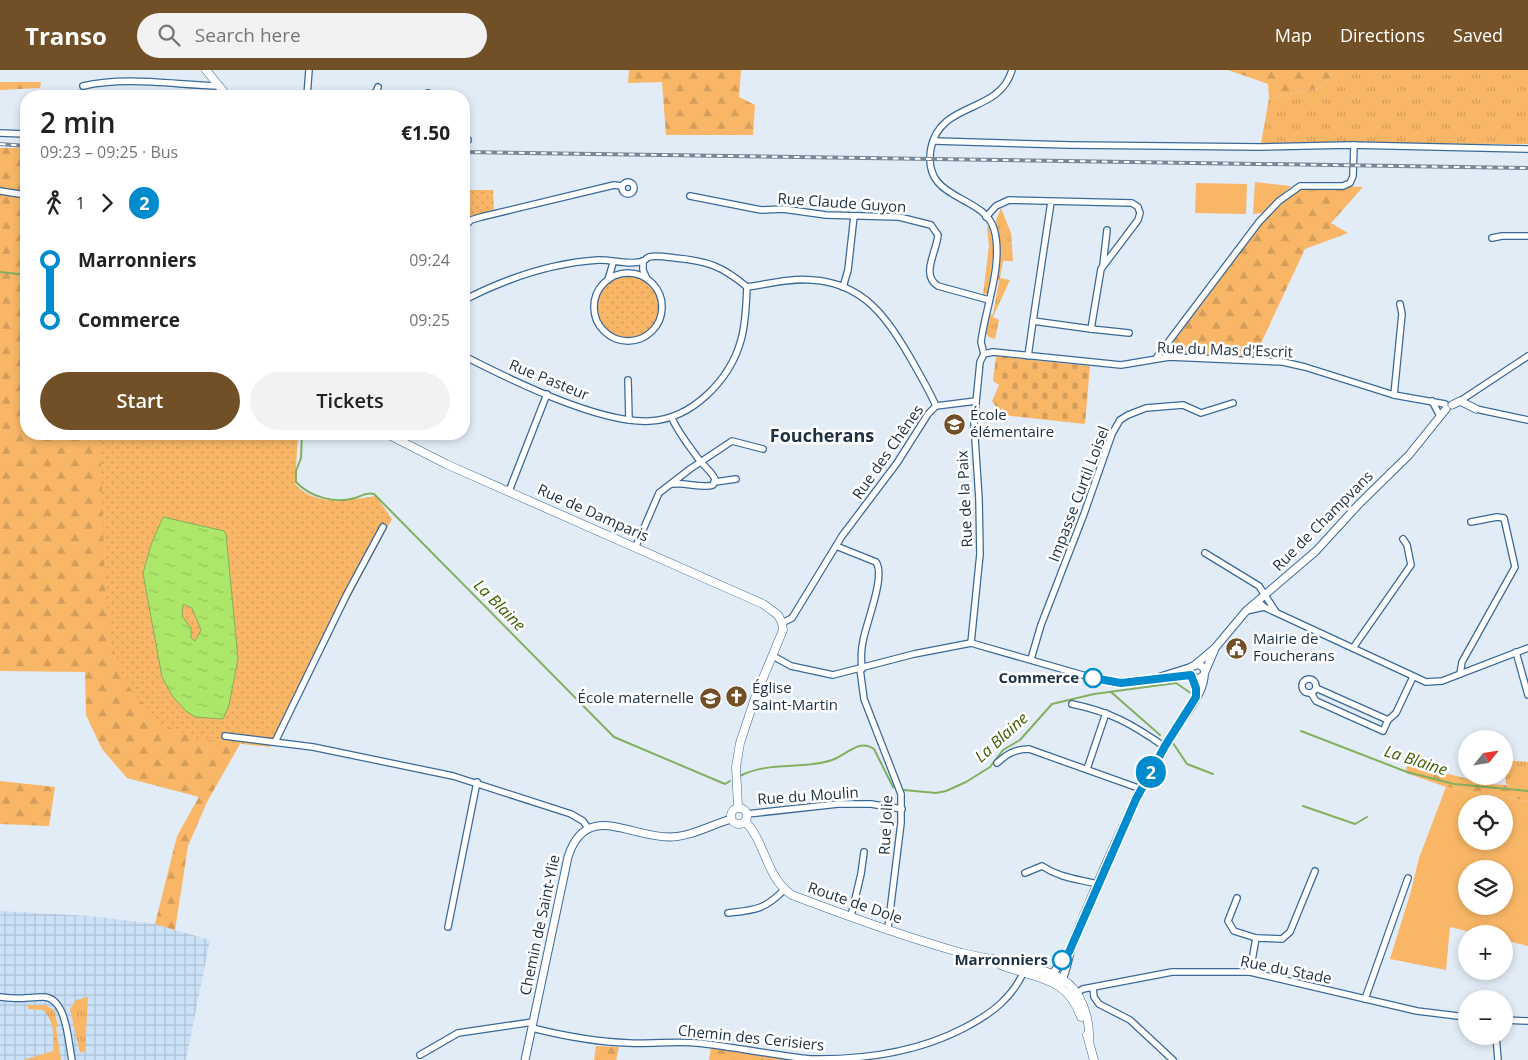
<!DOCTYPE html>
<html lang="en">
<head>
<meta charset="utf-8">
<style>
  body { margin:0; font-family:"Open Sans",sans-serif; background:#f2f2f2; color:#222; height:100vh; display:flex; flex-direction:column; font-size:19px; white-space:nowrap }
  * { box-sizing:border-box; margin:0 }
  p { font-size:16px; color:#767676 }
  .icon { flex:none; width:28px; height:28px; fill:none; stroke:currentColor; stroke-width:2; stroke-linecap:round; stroke-linejoin:round }
  .map { position:relative; flex:1; overflow:hidden }
  .drawer { position:absolute; left:20px; top:20px; width:450px; height:350px; display:flex; flex-direction:column; background:#fff; border-radius:20px; box-shadow:0 2px 8px #0003 }
  .drawer>* { flex:none }
  .badge { padding:0 10px; border-radius:16px; font-size:18px; line-height:32px }
  .needle { width:32px; rotate:60deg }
  .buttons { position:absolute; left:1458px; top:660px; display:grid; gap:10px }
  .buttons a { display:grid; place-items:center; width:55px; height:55px; border-radius:50%; background:#fff; box-shadow:0 2px 8px #0003; font-size:25px }
  .map>.badge { position:absolute; translate:-50% -50%; box-shadow:0 0 0 2px #fff }
  .legs { display:flex; align-items:center; gap:8px; height:55px; padding:0 20px; font-size:16px }
  .legs p { margin-inline-start:auto }
  .headline { display:flex; align-items:center; justify-content:space-between; height:85px; padding:0 20px }
  h1 { font-size:28px; font-weight:600; line-height:38px }
  .button { display:flex; gap:10px; margin-top:auto; padding:10px 20px }
  .button a { flex:1; height:58px; border-radius:30px; background:#715027; color:#fff; font-size:20px; font-weight:600; line-height:58px; text-align:center }
  .button a+a { background:#f2f2f2; color:#222 }
  ul { padding:0 20px; list-style:none }
  li { display:flex; align-items:center; gap:18px; height:60px; font-size:19px }
  li i { display:grid; place-items:center; width:8px; height:100%; margin:0 6px; background:currentColor }
  li i::after { content:''; width:12px; height:12px; margin:-6px; border:4px solid; border-radius:50%; background:#fff }
  li p { margin-inline-start:auto }
  li:first-child i { background:linear-gradient(#0000 50%,currentColor 0) }
  li:last-child i { background:linear-gradient(currentColor 50%,#0000 0) }
  header { display:flex; align-items:center; gap:30px; box-sizing:border-box; height:70px; padding:0 25px; background:#715027; color:#fff }
  header strong { font-size:24px }
  nav { display:flex; gap:28px; margin-inline-start:auto; font-size:18px }
  .search { width:350px; height:45px; background:#f2f2f2; display:flex; align-items:center; gap:12px; box-sizing:border-box; padding:0 18px; border-radius:28px; color:#767676; font-size:19px }
  .map>svg:first-child { display:block }
  .industrial { fill:url(#industrial-grid) }
  .grass { fill:url(#grass-tufts) }
  .forest { fill:url(#forest-firs) }
  .cemetery { fill:url(#cemetery-stones) }
  .park { fill:url(#park-dots) }
  .pitch { fill:#f8b666; fill-rule:evenodd }
  .water { fill:url(#water-ripples); stroke:#82b05e; fill-rule:evenodd }
  .lines { fill:none; stroke-linecap:round; stroke-linejoin:round }
  .stream { stroke:#82b05e; stroke-width:2 }
  .minor-casing { stroke:#3a6998; stroke-width:8 }
  .tertiary-casing { stroke:#3a6998; stroke-width:9 }
  .secondary-casing { stroke:#3a6998; stroke-width:9 }
  .minor { stroke:#fff; stroke-width:5.5 }
  .tertiary { stroke:#fff; stroke-width:7 }
  .secondary { stroke:#fff; stroke-width:8 }
  .rail-casing { stroke:#778796; stroke-width:4 }
  .rail { stroke:#fff; stroke-width:2; stroke-dasharray:5.5; stroke-linecap:butt }
  .line-1-casing { stroke:#fff; stroke-width:11 }
  .line-1 { stroke:#008bce; stroke-width:8 }
  .stop-1-dot { fill:#fff; stroke:#008bce; stroke-width:2.5 }
  .labels { text-anchor:middle; stroke-width:5; stroke-linejoin:round; paint-order:stroke }
  .street-label { font-size:15px; fill:#1c3044; stroke:#fff }
  .poi-label { font-size:15px; fill:#1c3044; stroke:#fff; text-anchor:start }
  .stop-label { font-size:15px; font-weight:bold; fill:#1c3044; stroke:#fff; text-anchor:end }
  .water-label { font-size:16px; font-style:italic; fill:#3f6104; stroke:#fff }
  .quarter-label { font-size:18px; font-weight:bold; fill:#1c3044; stroke:#fff }
</style>
</head>
<body>
<header>
<strong>Transo</strong>
<div class="search"><svg class="icon" aria-label="search" viewBox="0 0 24 24"><circle cx="10" cy="10" r="6"/><path d="M15 15l6 6"/></svg>Search here</div>
<nav><a>Map</a><a>Directions</a><a>Saved</a></nav>
</header>
<div class="map">
<svg width="1528" height="990" viewBox="0 0 1528 990">
  <defs>
    <pattern id="industrial-grid" width="8" height="8" patternUnits="userSpaceOnUse" patternTransform="scale(1.25)"><rect width="8" height="8" fill="#cbe1f8"/><path d="M0 4h8M4 0v8" fill="none" stroke="#aec1d6"/></pattern>
    <pattern id="grass-tufts" width="24" height="20" patternUnits="userSpaceOnUse" patternTransform="scale(1.25)"><rect width="24" height="20" fill="#f8b666"/><path d="M3 7l-1-3M5 7V3M7 7l1-3M15 17l-1-3M17 17v-4M19 17l1-3" fill="none" stroke="#d49d5a"/></pattern>
    <pattern id="forest-firs" width="22" height="20" patternUnits="userSpaceOnUse" patternTransform="scale(1.25)"><rect width="22" height="20" fill="#f8b666"/><path d="M5 1l3.5 6h-7zM16 11l3.5 6h-7z" fill="#d49d5a"/></pattern>
    <pattern id="cemetery-stones" width="16" height="16" patternUnits="userSpaceOnUse" patternTransform="scale(1.25)"><rect width="16" height="16" fill="#f8b666"/><path d="M2 7V4a2 2 0 0 1 4 0v3zM10 15v-3a2 2 0 0 1 4 0v3z" fill="#d49d5a"/></pattern>
    <pattern id="park-dots" width="8" height="8" patternUnits="userSpaceOnUse" patternTransform="scale(1.25)"><rect width="8" height="8" fill="#f8b666"/><path d="M2 2h.1M6 6h.1" fill="none" stroke="#d49d5a" stroke-width="1.8" stroke-linecap="round"/></pattern>
    <pattern id="water-ripples" width="26" height="14" patternUnits="userSpaceOnUse" patternTransform="scale(1.25)"><rect width="26" height="14" fill="#ade769"/><path d="M2 4q2-2 4 0t4 0M15 11q2-2 4 0t4 0" fill="none" stroke="#94c65c"/></pattern>
  </defs>
  <rect width="100%" height="100%" fill="#e2ecf7"/>
  <!-- industrial -->
  <polygon class="industrial" points="0,841 90,846 155,854 210,870 186,990 0,990"/>
  <!-- grass -->
  <g class="grass">
    <polygon points="1334,0 1528,0 1528,74 1261,73 1269,28 1323,17"/>
    <polygon points="1001,138 1011,163 1013,191 1003,191 1000,208 1010,210 993,247 999,250 995,269 989,267 986,263 990,246 993,244 999,211 997,208 1000,176 996,150"/>
    <polygon points="989,156 994,180 988,223 983,225 989,176 987,157"/>
    <polygon points="1504,690 1528,692 1528,716 1516,717 1506,714"/>
    <polygon points="88,927 85,981 80,983 70,939 76,930"/>
    <path d="M28,935H45L54,940L58,957H56L61,990H23L53,981C54,966 54,950 43,940L28,939Z"/>
  </g>
  <!-- forest -->
  <g class="forest">
    <polygon points="629,0 741,0 739,27 755,35 753,65 666,65 662,12 628,13"/>
    <polygon points="1228,0 1334,0 1323,17 1269,28 1268,14"/>
    <polygon points="0,12 41,12 40,18 0,20"/>
    <polygon points="0,78 26,78 26,364 189,364 218,669 240,674 207,732 188,776 175,860 155,854 177,766 199,727 127,708 102,679 86,645 85,602 0,601"/>
    <polygon points="1297,114 1363,117 1331,153 1348,163 1305,179 1254,288 1165,283 1259,157"/>
    <polygon points="1407,693 1487,714 1528,716 1528,731 1446,717 1406,703"/>
    <polygon points="0,711 55,717 49,756 0,754"/>
    <polygon points="596,976 619,977 616,990 594,990"/>
    <polygon points="711,976 783,988 783,990 709,990"/>
  </g>
  <!-- cemetery -->
  <polygon class="cemetery" points="996,286 1090,296 1085,354 1002,345 992,331 999,315 993,311"/>
  <!-- park -->
  <g class="park">
    <polygon points="467,120 493,120 494,141 466,147"/>
    <circle cx="628" cy="237" r="31"/>
    <path d="M100,364H298L295,414C315,437 348,430 376,426L392,449L270,677L197,669L161,654L125,613L111,572L105,517Z"/>
  </g>
  <!-- pitch -->
  <g class="pitch">
    <polygon points="1255,112 1291,116 1262,143 1253,144"/>
    <polygon points="1196,113 1247,114 1246,144 1195,143"/>
    <path d="M1446,717L1528,731V876L1504,870V864H1478L1450,857L1446,900L1390,889L1411,821L1419,788ZM1466,734H1504V771H1466ZM1466,799H1504V836H1466Z"/>
  </g>
  <!-- water -->
  <path class="water" d="M163,447L224,461L226,464L238,589L229,635L223,649L195,647L186,641L173,627L162,607L143,503L151,475ZM183,534L192,538L201,560L195,571L191,568V558L182,546Z"/>
  <g class="lines">
    <!-- stream -->
    <g class="stream">
      <polyline points="0,202 26,205"/>
      <path d="M302,364L301,388L296,401V412C310,427 335,434 355,428C362,426 366,422 374,424L614,667L725,714L730,711"/>
      <polyline points="1111,622 1160,665"/>
      <polyline points="1301,661 1407,702 1454,714 1528,721"/>
      <polyline points="1173,673 1187,694 1213,704"/>
      <path d="M740,706C768,691 804,700 832,690C847,685 859,668 874,679L893,717L896,718"/>
      <polyline points="904,720 936,723 946,721 966,712 990,697 1003,680 1020,670 1052,634 1094,624 1176,613 1192,624"/>
      <polyline points="1303,736 1355,754 1367,747"/>
    </g>
    <defs>
      <g id="minor">
        <path d="M83,16C126,6 175,15 219,16"/>
        <polyline points="428,23 428,26"/>
        <polyline points="307,26 309,0"/>
        <polyline points="368,26 376,22 378,17"/>
        <polyline points="0,63 26,64"/>
        <polyline points="464,70 468,70"/>
        <polyline points="934,71 1070,75 1262,77 1350,75 1528,79"/>
        <circle cx="628" cy="118" r="6"/>
        <polyline points="0,121 26,125"/>
        <path d="M690,126L761,140L783,139L826,145L899,147L931,155L938,165C937,181 920,205 938,216L989,230"/>
        <polyline points="986,147 996,136 1009,130 1132,133 1138,137 1140,143 1138,150 1101,199 1091,259 1033,251 1051,132"/>
        <polyline points="464,157 471,150 481,147 614,115 622,116"/>
        <polyline points="1492,168 1502,166 1528,166"/>
        <polyline points="643,191 643,200 647,209"/>
        <polyline points="1103,195 1107,160"/>
        <circle cx="628" cy="237" r="34"/>
        <polyline points="608,210 613,193"/>
        <polyline points="843,217 848,200 854,146"/>
        <path d="M464,230C505,209 551,193 598,190C610,189 630,196 643,191C645,191 646,188 649,187C656,185 667,187 675,188C708,191 722,196 747,217C768,214 790,208 812,210C864,213 887,248 911,289C920,305 929,320 936,336L928,344L897,393L842,466L792,548L782,553"/>
        <polyline points="1091,259 1129,263"/>
        <polyline points="984,284 993,282 1121,295 1169,287 1283,292 1305,297 1394,325 1445,334"/>
        <path d="M984,284L981,272C985,239 1004,193 994,159C983,123 921,132 931,78C941,30 999,45 1012,0"/>
        <path d="M464,286C509,309 599,354 650,351C692,349 730,310 741,270C746,253 746,235 747,217"/>
        <polyline points="1028,286 1033,251"/>
        <polyline points="1157,287 1259,152 1279,131 1300,116 1343,116 1350,113 1353,106 1354,75"/>
        <polyline points="628,310 629,350"/>
        <polyline points="1394,325 1402,244 1400,234"/>
        <polyline points="1432,331 1440,346"/>
        <polyline points="1460,331 1528,286"/>
        <polyline points="936,336 976,331"/>
        <polyline points="1476,339 1528,350"/>
        <path d="M672,348C678,363 691,378 700,391C706,398 711,401 715,409L713,415C703,419 685,412 673,414"/>
        <polyline points="715,412 736,409"/>
        <polyline points="509,421 547,324"/>
        <polyline points="636,476 659,423 690,399 732,371 763,379"/>
        <path d="M836,476L876,492C886,506 866,553 863,571C861,580 861,590 862,599"/>
        <polyline points="1205,483 1259,516 1276,542"/>
        <polyline points="1258,531 1264,537 1426,612 1442,611 1528,578"/>
        <polyline points="1246,541 1264,537"/>
        <polyline points="971,573 980,484 979,429 974,353 980,292 984,284"/>
        <polyline points="1353,578 1411,495 1407,475 1403,469"/>
        <polyline points="1516,582 1528,625"/>
        <polyline points="773,586 791,596 833,605 914,584 971,573 1100,610 1131,612 1191,605"/>
        <polyline points="1031,589 1041,555 1084,444 1112,364 1120,350 1128,345 1146,338 1183,335 1201,343 1233,333"/>
        <polyline points="860,599 864,629 901,724 901,753 888,858"/>
        <polyline points="1460,604 1462,592 1515,497 1504,448 1497,447 1471,452"/>
        <polyline points="1161,606 1193,596"/>
        <circle cx="1309" cy="616" r="7"/>
        <polyline points="1316,618 1388,650 1396,643 1413,607"/>
        <polyline points="1311,623 1316,631 1383,661 1388,650"/>
        <path d="M1072,634C1111,642 1132,654 1165,677"/>
        <polyline points="225,666 313,677 453,706 571,744 583,751 588,758"/>
        <polyline points="275,672 347,524 383,457"/>
        <path d="M997,693C1007,684 1015,679 1029,679L1141,719"/>
        <polyline points="1087,699 1106,643"/>
        <polyline points="747,744 838,734 871,734 902,739"/>
        <path d="M1025,803L1042,796C1060,808 1078,809 1097,814"/>
        <polyline points="1237,828 1228,851 1234,861 1256,868 1282,869 1290,862 1315,801"/>
        <path d="M728,843C755,840 764,840 784,820"/>
        <polyline points="851,846 861,804 864,782"/>
        <polyline points="448,857 477,712"/>
        <polyline points="1250,902 1256,868"/>
        <polyline points="1093,918 1094,927 1099,934 1130,950 1173,990"/>
        <polyline points="1073,925 1083,919 1172,902 1250,902 1417,941 1466,947"/>
        <path d="M0,927C15,930 29,927 43,927C67,927 68,972 72,990"/>
        <polyline points="1365,929 1408,808"/>
        <polyline points="1504,950 1528,951"/>
        <path d="M532,958C564,966 596,972 629,973C652,974 675,971 697,973C735,977 773,985 810,989C864,990 916,983 964,958C991,944 1013,928 1025,899"/>
        <polyline points="1496,966 1498,990"/>
        <polyline points="420,985 458,963 533,952"/>
      </g>
      <g id="tertiary">
        <polyline points="1452,335 1460,331 1476,339"/>
        <polyline points="1195,595 1215,578 1246,541 1316,481 1359,434 1409,385 1446,339"/>
        <polyline points="1205,602 1214,581"/>
        <polyline points="1050,907 1069,882"/>
        <path d="M1060,915C1068,899 1069,882 1075,866C1104,798 1132,729 1172,665C1183,647 1208,621 1204,598L1198,594L1191,597L1190,602L1193,607L1198,609L1204,605"/>
        <path d="M525,990L568,787C586,731 629,767 669,767C690,767 711,755 731,749"/>
      </g>
      <g id="secondary">
        <polyline points="206,0 227,26"/>
        <polyline points="387,364 446,394 763,534 778,545 782,553 783,560 756,625 740,673 736,697 738,737"/>
        <circle cx="739" cy="746" r="8"/>
        <path d="M745,751C766,773 766,808 792,825C847,846 905,867 962,883C994,891 1033,892 1062,909C1081,920 1090,948 1089,969"/>
        <path d="M1001,895C1036,909 1067,906 1081,947"/>
        <polyline points="1087,965 1094,990"/>
      </g>
    </defs>
    <!-- minor casing -->
    <use href="#minor" class="minor-casing"/>
    <!-- tertiary casing -->
    <use href="#tertiary" class="tertiary-casing"/>
    <!-- secondary casing -->
    <use href="#secondary" class="secondary-casing"/>
    <!-- minor -->
    <use href="#minor" class="minor"/>
    <!-- tertiary -->
    <use href="#tertiary" class="tertiary"/>
    <!-- secondary -->
    <use href="#secondary" class="secondary"/>
    <defs>
      <g id="rail">
        <polyline points="0,74 26,76"/>
        <polyline points="464,82 1528,98"/>
      </g>
    </defs>
    <!-- rail casing -->
    <use href="#rail" class="rail-casing"/>
    <!-- rail -->
    <use href="#rail" class="rail"/>
  </g>
  <g class="lines">
    <defs>
      <polyline id="line-1" points="1062,890 1069,882 1136,729 1165,676 1196,627 1196,618 1191,605 1121,613 1093,608"/>
    </defs>
    <!-- line-1 casing -->
    <use href="#line-1" class="line-1-casing"/>
    <!-- line-1 -->
    <use href="#line-1" class="line-1"/>
  </g>
  <!-- icons -->
  <defs>
    <symbol id="school-disc" viewBox="-11 -11 22 22"><circle r="9.5" fill="#715027" stroke="#fff"/><path d="M0-5L7-2L0 1L-7-2ZM-4 1L0 2.5L4 1V4Q0 6-4 4Z" fill="#fff"/></symbol>
    <symbol id="civic-disc" viewBox="-11 -11 22 22"><circle r="9.5" fill="#715027" stroke="#fff"/><path d="M-.6-6.5H3V-4.5H.6V-3L4-1V1h2V6H-6V1h2V-1L-.6-3ZM-1.2 2.5V6h2.4V2.5Z" fill="#fff"/></symbol>
    <symbol id="church-disc" viewBox="-11 -11 22 22"><circle r="9.5" fill="#715027" stroke="#fff"/><path d="M-1.2-6h2.4v3.5h3.3v2.4h-3.3V6h-2.4V-.1h-3.3v-2.4h3.3Z" fill="#fff"/></symbol>
  </defs>
  <g fill-rule="evenodd">
    <use href="#school-disc" x="942" y="342" width="25" height="25"/>
    <use href="#civic-disc" x="1224" y="566" width="25" height="25"/>
    <use href="#church-disc" x="724" y="614" width="25" height="25"/>
    <use href="#school-disc" x="698" y="616" width="25" height="25"/>
  </g>
  <!-- markers -->
  <g class="stop-1-dot">
    <circle cx="1093" cy="608" r="9"/>
    <circle cx="1062" cy="890" r="9"/>
  </g>
  <g class="labels">
    <!-- street labels -->
    <g class="street-label">
      <text transform="translate(842 133) rotate(4)" y="5">Rue Claude Guyon</text>
      <text transform="translate(1225 280) rotate(2)" y="5">Rue du Mas d'Escrit</text>
      <text transform="translate(549 310) rotate(22)" y="5">Rue Pasteur</text>
      <text transform="translate(888 382) rotate(-55)" y="5">Rue des Chênes</text>
      <text transform="translate(1079 424) rotate(-69)" y="5">Impasse Curtil Loisel</text>
      <text transform="translate(965 429) rotate(-93)" y="5">Rue de la Paix</text>
      <text transform="translate(593 443) rotate(24)" y="5">Rue de Damparis</text>
      <text transform="translate(1323 451) rotate(-45)" y="5">Rue de Champvans</text>
      <text transform="translate(808 726) rotate(-4)" y="5">Rue du Moulin</text>
      <text transform="translate(886 755) rotate(-87)" y="5">Rue Jolie</text>
      <text transform="translate(855 833) rotate(19)" y="5">Route de Dole</text>
      <text transform="translate(540 855) rotate(-78)" y="5">Chemin de Saint-Ylie</text>
      <text transform="translate(1286 900) rotate(11)" y="5">Rue du Stade</text>
      <text transform="translate(751 968) rotate(6)" y="5">Chemin des Cerisiers</text>
    </g>
    <!-- poi labels -->
    <g class="poi-label">
      <text x="970" y="350">École<tspan x="970" dy="17">élémentaire</tspan></text>
      <text x="1253" y="574">Mairie de<tspan x="1253" dy="17">Foucherans</tspan></text>
      <text x="752" y="623">Église<tspan x="752" dy="17">Saint-Martin</tspan></text>
      <text x="694" y="633" text-anchor="end">École maternelle</text>
    </g>
    <!-- stop labels -->
    <g class="stop-label">
      <text x="1079" y="613">Commerce</text>
      <text x="1048" y="895">Marronniers</text>
    </g>
    <!-- water labels -->
    <g class="water-label">
      <text transform="translate(500 535) rotate(45)" y="6">La Blaine</text>
      <text transform="translate(1001 667) rotate(-42)" y="6">La Blaine</text>
      <text transform="translate(1416 690) rotate(18)" y="6">La Blaine</text>
    </g>
    <!-- quarter labels -->
    <g class="quarter-label">
      <text x="822" y="372">Foucherans</text>
    </g>
  </g>
</svg>
<div class="buttons">
<a><svg class="needle" viewBox="-14 -14 28 28"><path d="M0-13l5 13h-10z" fill="#e53935"/><path d="M0 13l5-13h-10z" fill="#767676"/></svg></a>
<a><svg class="icon" aria-label="locate" viewBox="0 0 24 24"><circle cx="12" cy="12" r="6"/><path d="M12 2v4M12 18v4M2 12h4M18 12h4"/></svg></a>
<a><svg class="icon" aria-label="layers" viewBox="0 0 24 24"><path d="M12 4l9 5-9 5-9-5zM3 14l9 5 9-5"/></svg></a>
<a>+</a>
<a>−</a>
</div>
<b class="badge" style="left:1151px;top:702px;background:#008bce;color:#fff">2</b>
<section class="drawer">
<div class="headline"><div><h1>2 min</h1><p>09:23 – 09:25 · Bus</p></div><b>€1.50</b></div>
<div class="legs"><svg class="icon" aria-label="walk" viewBox="0 0 24 24"><circle cx="13" cy="4" r="2"/><path d="M13 8l-2 6 4 7M11 14l-3 7M7 12l3-4h3l4 4"/></svg>1<svg class="icon" aria-label="forward" viewBox="0 0 24 24"><path d="M9 5l7 7-7 7"/></svg><b class="badge" style="background:#008bce;color:#fff">2</b></div>
<ul>
<li><i style="color:#008bce"></i><b>Marronniers</b><p>09:24</p></li>
<li><i style="color:#008bce"></i><b>Commerce</b><p>09:25</p></li>
</ul>
<div class="button"><a>Start</a><a>Tickets</a></div>
</section>
</div>
</body>
</html>
